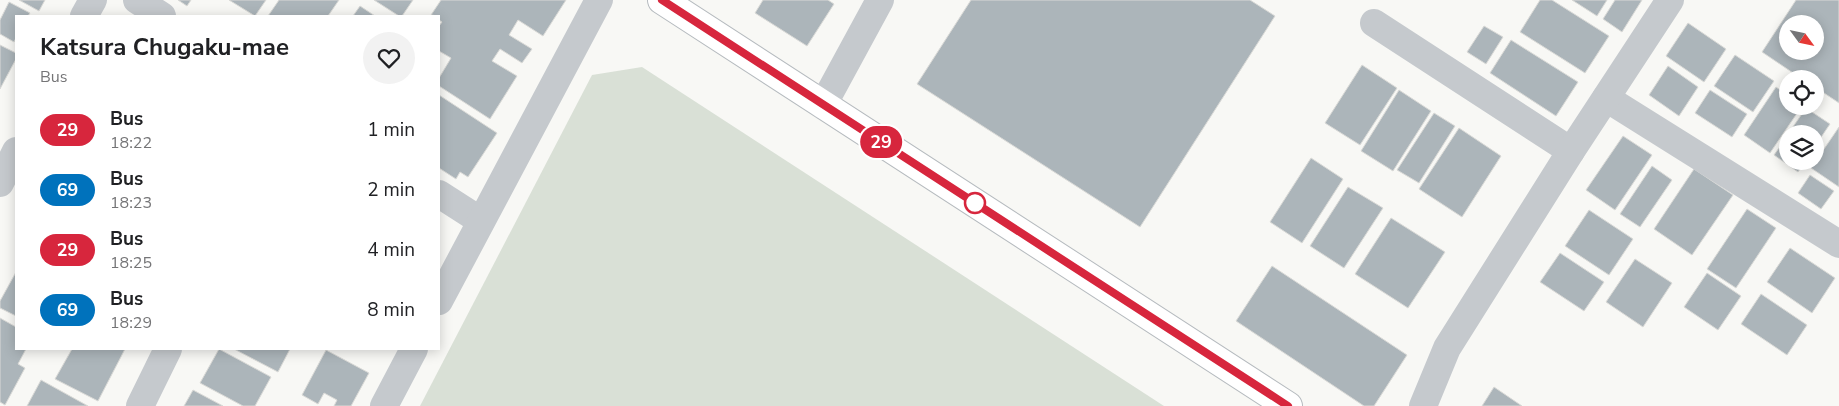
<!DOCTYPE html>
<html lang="en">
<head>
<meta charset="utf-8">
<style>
  body { margin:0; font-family:"Nunito Sans",sans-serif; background:#f2f2f2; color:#202124; height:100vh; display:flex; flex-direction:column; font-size:19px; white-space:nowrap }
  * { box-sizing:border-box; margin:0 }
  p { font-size:16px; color:#757577 }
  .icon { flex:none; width:28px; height:28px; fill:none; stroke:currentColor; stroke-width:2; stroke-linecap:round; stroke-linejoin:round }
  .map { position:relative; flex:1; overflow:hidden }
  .panel { position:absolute; left:15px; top:15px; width:425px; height:335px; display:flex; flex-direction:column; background:#fff; border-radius:0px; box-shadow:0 2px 12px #0003 }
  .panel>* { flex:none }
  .badge { padding:0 10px; border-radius:16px; font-size:18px; line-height:32px }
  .needle { width:32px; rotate:123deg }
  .tools { position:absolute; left:1779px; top:15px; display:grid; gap:10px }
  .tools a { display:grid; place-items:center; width:45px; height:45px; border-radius:50%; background:#fff; box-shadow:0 2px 12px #0003; font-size:25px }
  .map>.badge { position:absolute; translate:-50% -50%; box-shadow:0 0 0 2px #fff }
  .round { display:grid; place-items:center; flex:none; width:52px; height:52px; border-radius:26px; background:#f2f2f2 }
  .headline { display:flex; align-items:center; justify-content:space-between; height:85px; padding:0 25px }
  h1 { font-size:24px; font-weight:700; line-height:38px }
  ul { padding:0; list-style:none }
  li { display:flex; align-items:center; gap:15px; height:60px; padding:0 25px }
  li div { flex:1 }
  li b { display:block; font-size:19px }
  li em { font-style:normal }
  li .badge { min-width:55px; font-weight:700; text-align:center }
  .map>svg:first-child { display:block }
  .green { fill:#d9e0d6 }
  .building { fill:#acb5ba; stroke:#dadad7; fill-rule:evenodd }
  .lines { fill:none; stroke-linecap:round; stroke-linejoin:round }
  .primary-casing { stroke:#b6bbbf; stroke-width:30 }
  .minor { stroke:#c5c9cd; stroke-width:28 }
  .primary { stroke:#fff; stroke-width:28 }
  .line-casing { stroke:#fff; stroke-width:11 }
  .line { stroke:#d7263d; stroke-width:8 }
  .stop-dot { fill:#fff; stroke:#d7263d; stroke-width:2.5 }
</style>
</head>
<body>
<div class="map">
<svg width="1839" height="406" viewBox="0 0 1839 406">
  <rect width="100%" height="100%" fill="#f8f8f5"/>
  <!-- green -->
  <polygon class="green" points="642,67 1164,406 420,406 592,75"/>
  <!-- building -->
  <g class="building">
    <polygon points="19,0 45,0 39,11"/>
    <polygon points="178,0 191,0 187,6"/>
    <polygon points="229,0 266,0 255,16"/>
    <polygon points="279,0 339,0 328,16 268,16"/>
    <polygon points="374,0 413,0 402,16 399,16"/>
    <polygon points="441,0 566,0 543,36 518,20 509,35 532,49 522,63 500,49 492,61 517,76 490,119 439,86 439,78 451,58 439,51 439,26 442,22 439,20 439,16 431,15"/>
    <polygon points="763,0 828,0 834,4 807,46 755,13"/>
    <polygon points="971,0 1250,0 1275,16 1140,227 917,84"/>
    <polygon points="1540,0 1552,0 1609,36 1585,73 1520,32"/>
    <polygon points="1572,0 1607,0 1597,16"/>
    <polygon points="1615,0 1642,0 1622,32 1603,19"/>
    <path d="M1796,0H1839V103L1815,87V79H1802L1762,52ZM1788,24H1815V51H1788Z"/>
    <polygon points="9,2 30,13 28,16 16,16 16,38 14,42 0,34 0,20"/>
    <polygon points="360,6 375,16 353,16"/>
    <polygon points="1688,23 1726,49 1704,82 1666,56"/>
    <polygon points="1484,26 1503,37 1486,64 1467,52"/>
    <polygon points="1511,40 1578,82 1556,116 1490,73"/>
    <polygon points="0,45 16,53 16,59 0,89"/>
    <polygon points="1735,55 1774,81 1753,112 1714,86"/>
    <polygon points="1362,65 1397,88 1360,145 1325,123"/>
    <polygon points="1668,66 1698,87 1679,116 1649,95"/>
    <polygon points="1776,87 1788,95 1788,106 1802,106 1770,153 1744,135"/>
    <polygon points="1399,90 1431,111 1393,171 1361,151"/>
    <polygon points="1710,90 1747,114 1732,137 1695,113"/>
    <polygon points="439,95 497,133 468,177 460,172 456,179 439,168"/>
    <polygon points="1806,108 1830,124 1815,146 1815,134 1788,134"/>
    <polygon points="1434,113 1455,126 1419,183 1397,170"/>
    <polygon points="1839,127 1839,187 1811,168"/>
    <polygon points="1459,128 1501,156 1462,217 1419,189"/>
    <polygon points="1788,135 1788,161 1805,161 1798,172 1774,155"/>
    <polygon points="1623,136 1652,155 1615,210 1586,190"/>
    <polygon points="1311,158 1343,179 1302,243 1270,222"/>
    <polygon points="1652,166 1672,180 1640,227 1620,214"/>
    <polygon points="1694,169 1733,195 1692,255 1654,229"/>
    <polygon points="1810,175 1834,191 1821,209 1798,193"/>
    <polygon points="1348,187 1383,208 1344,268 1310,246"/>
    <polygon points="1747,209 1776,228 1736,288 1707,269"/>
    <polygon points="1589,210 1633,239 1609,275 1565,246"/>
    <polygon points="1391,218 1445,252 1408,308 1355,274"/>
    <polygon points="1790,248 1835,278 1812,313 1767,282"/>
    <polygon points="1560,253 1604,282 1584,311 1540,282"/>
    <polygon points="1635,259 1672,283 1643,327 1606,302"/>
    <polygon points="1272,266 1407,355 1374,406 1364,406 1236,321"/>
    <polygon points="16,272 16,316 0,308 0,301"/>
    <polygon points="1707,273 1741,296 1718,330 1684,307"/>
    <polygon points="1761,294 1807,325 1787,355 1741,324"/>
    <polygon points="0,318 16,327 16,349 26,349 18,364 25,368 5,405 0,402"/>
    <polygon points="72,349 125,349 98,401 55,379"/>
    <polygon points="219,349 271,377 255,406 243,406 200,383"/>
    <polygon points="234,349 290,349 278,372"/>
    <polygon points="326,350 369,373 351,406 334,406 337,400 324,393 318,404 302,395"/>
    <polygon points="41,380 88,406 27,406"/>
    <polygon points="1494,387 1522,406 1482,406"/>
    <polygon points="193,390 223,406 184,406"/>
  </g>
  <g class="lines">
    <defs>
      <polyline id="primary" points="662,0 1288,406"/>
    </defs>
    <!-- primary casing -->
    <use href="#primary" class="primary-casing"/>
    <!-- minor -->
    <g class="minor">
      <polyline points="137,0 162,16"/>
      <polyline points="84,16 93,0"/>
      <polyline points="1374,23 1571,151"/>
      <polyline points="1606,98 1839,244"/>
      <polyline points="823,105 880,0"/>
      <polyline points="0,183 16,151"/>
      <polyline points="439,194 481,221"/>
      <polyline points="439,301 599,0"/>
      <polyline points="140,406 168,349"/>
      <polyline points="384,406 414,349"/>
      <polyline points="1423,406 1447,348 1571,151 1670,0"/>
    </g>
    <!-- primary -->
    <use href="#primary" class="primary"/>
  </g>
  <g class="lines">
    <defs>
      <polyline id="line" points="662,0 1288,406"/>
    </defs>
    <!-- line casing -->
    <use href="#line" class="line-casing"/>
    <!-- line -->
    <use href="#line" class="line"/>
  </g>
  <!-- markers -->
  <circle class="stop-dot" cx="975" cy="203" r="10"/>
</svg>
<div class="tools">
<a><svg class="needle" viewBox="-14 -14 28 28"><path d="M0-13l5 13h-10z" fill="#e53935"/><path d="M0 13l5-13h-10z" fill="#757577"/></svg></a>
<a><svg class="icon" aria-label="locate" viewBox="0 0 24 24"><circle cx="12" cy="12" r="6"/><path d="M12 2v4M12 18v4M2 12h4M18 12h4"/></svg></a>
<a><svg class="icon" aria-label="layers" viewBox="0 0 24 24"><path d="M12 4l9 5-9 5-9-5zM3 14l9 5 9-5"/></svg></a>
</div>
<b class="badge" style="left:881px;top:142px;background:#d7263d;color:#fff">29</b>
<section class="panel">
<div class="headline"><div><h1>Katsura Chugaku-mae</h1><p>Bus</p></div><a class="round"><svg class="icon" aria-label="heart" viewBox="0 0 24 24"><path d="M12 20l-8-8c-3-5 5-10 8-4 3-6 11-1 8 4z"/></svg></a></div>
<ul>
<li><span class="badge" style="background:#d7263d;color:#fff">29</span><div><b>Bus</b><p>18:22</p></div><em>1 min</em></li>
<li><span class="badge" style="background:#0072bc;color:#fff">69</span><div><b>Bus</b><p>18:23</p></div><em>2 min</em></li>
<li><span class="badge" style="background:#d7263d;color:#fff">29</span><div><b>Bus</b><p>18:25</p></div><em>4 min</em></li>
<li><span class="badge" style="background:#0072bc;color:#fff">69</span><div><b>Bus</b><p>18:29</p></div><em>8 min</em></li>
</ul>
</section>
</div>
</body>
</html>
